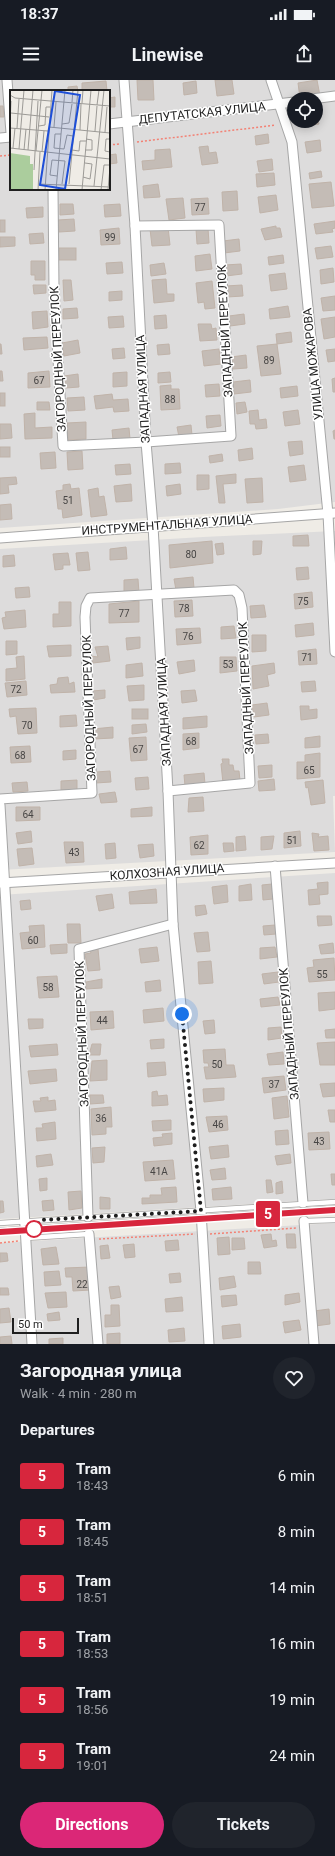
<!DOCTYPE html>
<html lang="en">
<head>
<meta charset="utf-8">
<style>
  body { margin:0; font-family:Roboto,sans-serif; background:#20242c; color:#f1f3f6; height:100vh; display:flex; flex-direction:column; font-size:15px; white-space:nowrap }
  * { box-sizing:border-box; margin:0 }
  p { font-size:13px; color:#9ea1a6 }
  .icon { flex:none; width:22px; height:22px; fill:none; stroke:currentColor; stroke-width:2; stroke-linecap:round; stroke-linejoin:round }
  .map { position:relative; height:1264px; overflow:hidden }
  .sheet { display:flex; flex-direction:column; background:#171b24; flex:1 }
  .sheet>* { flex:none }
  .badge { padding:0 8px; border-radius:3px; font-size:14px; line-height:26px }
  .fabs { position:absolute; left:287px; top:12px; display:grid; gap:8px }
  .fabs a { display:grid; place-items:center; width:36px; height:36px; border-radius:50%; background:#171b24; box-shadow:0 2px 10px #0003; font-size:20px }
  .scale { position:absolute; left:12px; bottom:10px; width:67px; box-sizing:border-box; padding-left:4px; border:2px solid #1f1f1f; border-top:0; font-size:11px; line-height:14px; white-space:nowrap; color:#1f1f1f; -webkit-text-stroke:3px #fff; paint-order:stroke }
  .you { position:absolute; width:20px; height:20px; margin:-10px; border:3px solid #fff; border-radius:50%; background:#1a73e8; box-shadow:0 0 0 6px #1a73e833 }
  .map>.badge { position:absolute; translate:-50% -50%; box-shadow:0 0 0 2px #fff }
  h2 { padding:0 20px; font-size:15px; line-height:36px }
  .round { display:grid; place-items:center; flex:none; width:42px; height:42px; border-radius:21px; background:#20242c }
  .head { display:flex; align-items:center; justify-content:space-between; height:68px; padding:0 20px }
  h1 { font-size:19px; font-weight:700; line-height:30px }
  .primary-button { display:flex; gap:8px; margin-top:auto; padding:8px 20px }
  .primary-button a { flex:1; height:46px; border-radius:24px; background:#db2777; color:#fff; font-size:16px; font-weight:700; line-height:46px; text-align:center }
  .primary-button a+a { background:#20242c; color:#f1f3f6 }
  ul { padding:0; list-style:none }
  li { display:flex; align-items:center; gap:12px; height:56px; padding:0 20px }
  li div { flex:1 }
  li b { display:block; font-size:15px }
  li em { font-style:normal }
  li .badge { min-width:44px; font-weight:700; text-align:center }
  .status { display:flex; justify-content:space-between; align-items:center; height:28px; padding:0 20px; background:#171b24; direction:ltr }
  .status svg { height:11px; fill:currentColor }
  header { display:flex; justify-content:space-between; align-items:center; height:52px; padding:0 20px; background:#171b24; font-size:18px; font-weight:700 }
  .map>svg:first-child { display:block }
  .residential { fill:#dddcdc; fill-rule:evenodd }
  .building { fill:#c4bcb6; stroke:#c0b3a9 }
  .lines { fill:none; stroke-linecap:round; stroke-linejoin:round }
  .service-casing { stroke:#a6a6a6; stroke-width:6 }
  .minor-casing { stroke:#a6a6a6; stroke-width:11 }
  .path { stroke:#f38174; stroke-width:1.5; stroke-dasharray:2 2; stroke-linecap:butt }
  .service { stroke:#fff; stroke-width:4.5 }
  .minor { stroke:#fff; stroke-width:9 }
  .tram { stroke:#6d6d6d; stroke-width:1 }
  .line-casing { stroke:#fff; stroke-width:9 }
  .line { stroke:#d7263d; stroke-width:6 }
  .walk { stroke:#1f1f1f; stroke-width:4; stroke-dasharray:0 7.2 }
  .stop-dot { fill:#fff; stroke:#d7263d; stroke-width:2 }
  .labels { text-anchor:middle; stroke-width:3; stroke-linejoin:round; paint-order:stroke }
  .number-label { font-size:10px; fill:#484645 }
  .street-label { font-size:12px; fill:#1f1f1f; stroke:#fff }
  .inset-road { fill:none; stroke:#9c9a96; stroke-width:1 }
  .view { fill:#1d4ed8; fill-opacity:0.15; stroke:#1d4ed8; stroke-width:2 }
  .inset-edge { fill:none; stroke:#1f1f1f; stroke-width:2 }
</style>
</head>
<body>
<div class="status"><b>18:37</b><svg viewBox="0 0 49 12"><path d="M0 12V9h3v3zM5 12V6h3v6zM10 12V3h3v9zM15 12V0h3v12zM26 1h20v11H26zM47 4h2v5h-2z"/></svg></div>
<header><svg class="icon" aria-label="menu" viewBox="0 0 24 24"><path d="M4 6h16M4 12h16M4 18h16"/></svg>Linewise<svg class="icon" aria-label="share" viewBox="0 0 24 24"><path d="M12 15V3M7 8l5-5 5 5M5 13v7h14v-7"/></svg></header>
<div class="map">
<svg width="335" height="1264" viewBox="0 0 335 1264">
  <rect width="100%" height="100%" fill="#efece6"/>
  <!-- residential -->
  <g class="residential">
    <path d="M0,0H335V422L278,429L0,448ZM11,11H109V109H11ZM294,19H316V41H294Z"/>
    <polygon points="335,451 335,716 333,716 335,772 0,790 0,469 203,457"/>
    <polygon points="335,793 335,1119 0,1139 0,815"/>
    <polygon points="335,1143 335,1264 0,1264 0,1163"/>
  </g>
  <!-- building -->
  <g class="building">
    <polygon points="137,0 153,0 154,20 138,20"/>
    <polygon points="215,0 232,0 234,14 217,16"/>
    <polygon points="317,0 320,16 300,18 298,3"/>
    <polygon points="106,1 107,11 82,11 82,3"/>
    <polygon points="196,1 197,13 184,15 183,3"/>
    <polygon points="77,6 78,11 68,11 68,7"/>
    <polygon points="115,17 115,27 109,27 109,18"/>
    <polygon points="0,26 3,26 4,37 0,37"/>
    <polygon points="316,32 319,44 304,46 303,41 316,41"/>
    <polygon points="268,54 269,63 256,65 255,56"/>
    <polygon points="320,60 321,71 307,73 305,62"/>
    <polygon points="208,66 209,73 216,72 218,83 202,85 199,67"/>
    <polygon points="170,69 172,87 143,90 142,81 155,80 155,70"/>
    <polygon points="116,74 117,83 109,84 109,75"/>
    <polygon points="272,79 273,90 259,92 257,81"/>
    <polygon points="321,91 322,97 310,99 309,93"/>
    <polygon points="274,93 275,105 257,107 256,94"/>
    <polygon points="331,102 334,126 312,128 309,104"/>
    <polygon points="158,104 160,117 144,118 143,106"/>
    <polygon points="237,111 238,130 223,131 222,112"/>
    <polygon points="276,115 278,130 260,133 258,117"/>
    <polygon points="183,118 185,138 169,140 166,119"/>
    <polygon points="208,118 209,134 192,135 191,119"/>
    <polygon points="60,124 73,124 74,134 60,135"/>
    <polygon points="120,124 121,136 105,137 104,125"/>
    <polygon points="43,127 43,137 27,138 26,128"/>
    <polygon points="74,139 75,151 59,152 58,140"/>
    <rect x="0" y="140" width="5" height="12"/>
    <polygon points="335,141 335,148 332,149 333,152 316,154 314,144"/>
    <polygon points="276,146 276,148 280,148 282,157 265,160 261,149"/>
    <polygon points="168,147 170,165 152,166 150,149"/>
    <polygon points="119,148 120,164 101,165 100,150"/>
    <polygon points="208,148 209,163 197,164 196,149"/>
    <polygon points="43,153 44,163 30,164 29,154"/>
    <polygon points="0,157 15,157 15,166 0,167"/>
    <polygon points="239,159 240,171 224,173 223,161"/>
    <polygon points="331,166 333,177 317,179 315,168"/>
    <rect x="59" y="168" width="17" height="12"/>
    <polygon points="210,174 212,189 196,191 195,176"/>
    <polygon points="283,175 284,183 269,185 268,177"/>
    <polygon points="31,181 45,181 45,200 35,200 35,195 31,195"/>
    <polygon points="122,182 123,193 107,194 106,183"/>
    <polygon points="164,183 166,194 151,196 150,185"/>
    <polygon points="241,184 242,194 226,196 225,185"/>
    <polygon points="333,188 334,202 321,204 320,190"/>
    <polygon points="285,193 287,209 271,211 269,195"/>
    <polygon points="166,199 167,214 174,214 174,221 154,223 152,200"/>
    <polygon points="63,200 71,200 73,220 64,221"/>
    <polygon points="212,201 215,228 205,229 204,222 198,223 196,203"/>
    <polygon points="33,205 46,205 46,213 34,214"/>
    <polygon points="242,205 243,216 227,217 226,206"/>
    <polygon points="122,211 122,220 109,221 109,212"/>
    <polygon points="335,216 335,230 323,231 321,218"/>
    <polygon points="288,226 290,237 270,239 269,229"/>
    <polygon points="77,228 78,238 63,239 63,229"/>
    <polygon points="47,231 48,247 33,249 32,232"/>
    <polygon points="244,234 245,244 230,246 229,236"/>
    <polygon points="166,235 167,248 155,249 154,236"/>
    <polygon points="123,236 124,247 109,248 108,237"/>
    <polygon points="335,237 335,257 324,259 321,239"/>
    <polygon points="198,244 211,244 212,249 216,248 217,260 200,261"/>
    <polygon points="291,252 292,262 277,264 276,254"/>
    <polygon points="47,257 48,268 24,270 23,258"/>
    <polygon points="78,260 80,273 64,276 62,263"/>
    <polygon points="0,264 1,264 2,274 0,274"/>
    <polygon points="169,264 170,274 158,275 157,265"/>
    <polygon points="277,264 281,294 261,296 257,266"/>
    <polygon points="124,268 125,278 113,279 112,269"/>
    <polygon points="219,269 221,284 204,286 202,271"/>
    <polygon points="335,269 335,281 328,282 326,270"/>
    <polygon points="246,275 247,288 233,289 231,277"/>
    <polygon points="0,291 2,291 3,301 0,301"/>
    <polygon points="49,291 50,307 28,308 28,293"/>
    <polygon points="127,292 127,306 113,307 113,293"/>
    <polygon points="170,292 171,302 158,303 158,293"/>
    <polygon points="78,294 79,307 66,308 64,296"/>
    <polygon points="335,298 335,312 333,312 332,299"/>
    <polygon points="250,300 251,312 234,314 233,302"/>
    <polygon points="219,304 220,316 206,317 205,305"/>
    <polygon points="171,305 171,309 179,309 180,329 161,330 160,306"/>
    <polygon points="297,306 298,316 281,318 280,308"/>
    <rect x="0" y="313" width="5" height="13"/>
    <polygon points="112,314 113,320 128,319 129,331 114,332 113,327 96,329 94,316"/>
    <polygon points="84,317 85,330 68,331 67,318"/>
    <polygon points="37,322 49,322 50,330 37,330"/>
    <polygon points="245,322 247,332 237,334 236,323"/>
    <polygon points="258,330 259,340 266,339 267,348 256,349 255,344 250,344 249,331"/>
    <polygon points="298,330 300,344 285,346 283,332"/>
    <polygon points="35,333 35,348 52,347 52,358 25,359 24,334"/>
    <polygon points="220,335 221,346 207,348 206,336"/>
    <polygon points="86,342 86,359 68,360 67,343"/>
    <polygon points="0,344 11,344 12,358 0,359"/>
    <polygon points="191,345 192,355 179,357 177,347"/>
    <polygon points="129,348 130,359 113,360 112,350"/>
    <polygon points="335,350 335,359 334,359 333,351"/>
    <polygon points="302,361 303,374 290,376 288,362"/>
    <rect x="0" y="367" width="10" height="10"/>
    <polygon points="252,368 253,379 239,381 238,370"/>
    <polygon points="82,371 83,389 68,390 67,372"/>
    <polygon points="55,372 56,388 41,389 40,373"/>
    <polygon points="222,374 223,381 210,383 209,376"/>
    <polygon points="180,383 181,393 165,394 165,384"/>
    <polygon points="130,384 131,394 116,395 115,385"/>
    <polygon points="304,385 306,400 290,402 288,387"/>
    <polygon points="236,394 236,403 223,404 225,423 219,423 216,396"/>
    <polygon points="197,395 209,395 209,409 197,410"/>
    <polygon points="16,397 17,404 8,405 9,413 0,414 0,398"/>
    <polygon points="262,398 263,422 247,423 245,399"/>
    <polygon points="70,404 71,409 79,408 82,435 63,438 62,429 58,429 56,411 63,410 63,405"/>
    <polygon points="131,404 132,421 116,422 114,406"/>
    <polygon points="180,404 181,414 167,416 166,406"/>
    <polygon points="98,408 99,417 104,416 107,435 91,437 88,410"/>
    <polygon points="11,424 12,439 0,440 0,425"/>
    <polygon points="308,455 309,466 293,466 293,456"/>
    <polygon points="212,461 213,483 170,488 169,465"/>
    <polygon points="253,461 262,461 261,474 253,475"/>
    <polygon points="223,463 224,474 217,475 215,464"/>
    <polygon points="126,467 127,479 110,480 110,469"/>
    <polygon points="88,472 90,490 78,491 76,473"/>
    <polygon points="68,473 70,485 63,485 63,489 55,490 53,474"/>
    <polygon points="14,475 15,486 3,487 3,476"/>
    <polygon points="308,487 309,499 297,500 296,488"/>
    <polygon points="193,497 194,508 176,510 174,499"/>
    <polygon points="138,499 139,513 124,514 124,500"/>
    <polygon points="29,507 30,517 16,518 15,508"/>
    <polygon points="312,512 313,527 295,529 294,514"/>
    <polygon points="192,520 193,536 175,537 174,521"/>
    <polygon points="139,521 139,542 109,543 109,524"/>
    <polygon points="59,522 71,522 71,546 53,547 53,534 59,534"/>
    <polygon points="264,525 266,537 251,538 250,526"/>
    <polygon points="25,530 26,547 4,549 2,538 6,537 5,532"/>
    <polygon points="313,543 314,555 296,557 295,545"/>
    <polygon points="234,546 236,558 221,559 221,547"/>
    <polygon points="200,548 201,563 177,565 176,549"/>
    <polygon points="252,555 266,555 266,571 252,572"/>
    <polygon points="140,557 140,568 127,570 126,558"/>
    <polygon points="6,561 17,561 17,574 6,575"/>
    <polygon points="71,565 71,576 49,577 47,566"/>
    <polygon points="108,566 110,581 93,583 91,576 98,577 95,567"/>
    <polygon points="316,569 317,584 299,585 298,571"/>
    <polygon points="24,576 25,599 6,601 6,589 17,588 16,577"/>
    <polygon points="220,577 236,577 237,591 220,593"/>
    <polygon points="194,580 195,591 179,594 177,582"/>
    <polygon points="142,583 143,596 126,598 126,585"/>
    <polygon points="274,583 275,593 267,595 269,606 253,609 252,586"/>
    <polygon points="68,597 69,604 74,602 75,612 51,613 50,605 57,604 58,598"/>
    <polygon points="26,601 27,615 7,617 5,603"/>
    <polygon points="315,601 316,611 302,612 301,602"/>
    <polygon points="144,605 144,620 129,621 127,606"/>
    <polygon points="105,610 105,618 93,620 92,611"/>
    <polygon points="195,610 197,621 182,623 181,611"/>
    <polygon points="267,623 269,635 254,637 252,625"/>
    <polygon points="300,626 309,626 309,630 317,629 317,638 301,640"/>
    <polygon points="36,628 37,653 18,654 16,636 10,637 9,629"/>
    <rect x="132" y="629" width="16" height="10"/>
    <polygon points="76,635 77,646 60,647 60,636"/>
    <polygon points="207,636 207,647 183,649 183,638"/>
    <polygon points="146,644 147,652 132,654 132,645"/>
    <polygon points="113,647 113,658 94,659 93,649"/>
    <polygon points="199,653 199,668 183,670 183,654"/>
    <polygon points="268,654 269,663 256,664 255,655"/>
    <polygon points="320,656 320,667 305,668 305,658"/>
    <polygon points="146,657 147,680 131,681 129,658"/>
    <polygon points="30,666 31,682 11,683 10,667"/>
    <polygon points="76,670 76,679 63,680 63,671"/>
    <polygon points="320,673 320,697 297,699 297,682 305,682 305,675"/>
    <polygon points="222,679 229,679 229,685 233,685 234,691 239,691 240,700 223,703 221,684 223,683"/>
    <polygon points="272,685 272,697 259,698 258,686"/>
    <polygon points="110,691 111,702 96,703 96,692"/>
    <polygon points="204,693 205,704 185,706 184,695"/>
    <polygon points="148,697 149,709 136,710 135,698"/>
    <polygon points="274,699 275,710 259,711 258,701"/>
    <polygon points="77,700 77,710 61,710 61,701"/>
    <polygon points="323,700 325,723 311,725 308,707 306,708 305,702"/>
    <polygon points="27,702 28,711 13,712 12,703"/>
    <polygon points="115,712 117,722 101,723 99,714"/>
    <polygon points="203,717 204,731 188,732 189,718"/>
    <polygon points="16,727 40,727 40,740 16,741"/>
    <polygon points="152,727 152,736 131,737 131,729"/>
    <polygon points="31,751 32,762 18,764 16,753"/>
    <polygon points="300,751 301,766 284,768 284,753"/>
    <polygon points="312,753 319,754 318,757 328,756 329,770 314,771"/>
    <polygon points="208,755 208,774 191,775 190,757"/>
    <polygon points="245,756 246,770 236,771 236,757"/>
    <polygon points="274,756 272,769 261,770 261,757"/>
    <polygon points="64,762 83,762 84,782 66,783"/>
    <polygon points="115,763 116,778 106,779 105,764"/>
    <polygon points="223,763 233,763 234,771 224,772"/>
    <polygon points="153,764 154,776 140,778 138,765"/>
    <polygon points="32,768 34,784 19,786 17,769"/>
    <polygon points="328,802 328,814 319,815 320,824 309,825 308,810 318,809 317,803"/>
    <polygon points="251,804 252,820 239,821 239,806"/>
    <polygon points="272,804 273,819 263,820 262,805"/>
    <polygon points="227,805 228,822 214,824 212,807"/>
    <polygon points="156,809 157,823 130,824 129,812"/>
    <polygon points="112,814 114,828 99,831 96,816"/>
    <polygon points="30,820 31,829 21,830 20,821"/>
    <polygon points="205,825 207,834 196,836 195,826"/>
    <polygon points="317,836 331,836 332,845 318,846"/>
    <polygon points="67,844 80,844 81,863 68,863"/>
    <polygon points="44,845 45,867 22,869 20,853 30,852 29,846"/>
    <polygon points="275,845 276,854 264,855 263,846"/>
    <polygon points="208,852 210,871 197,872 194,853"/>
    <polygon points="333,863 334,873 321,874 319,865"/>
    <polygon points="67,864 67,873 51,874 50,865"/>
    <polygon points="157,867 159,881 141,883 139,869"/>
    <polygon points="275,867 277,877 260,879 260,868"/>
    <polygon points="98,869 100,890 88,891 85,874 91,873 90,870"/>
    <polygon points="334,878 335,900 309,902 307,888 314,887 313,880"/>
    <polygon points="211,881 213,903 199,904 198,882"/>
    <polygon points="278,892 279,902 264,904 262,894"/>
    <polygon points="57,896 59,917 39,918 37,897"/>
    <polygon points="102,899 102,908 86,909 86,902"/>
    <polygon points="160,900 161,911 146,912 145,902"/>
    <polygon points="335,912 335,929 319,931 318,913"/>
    <polygon points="278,917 280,925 261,927 260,919"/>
    <polygon points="163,928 164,941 144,943 143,930"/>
    <polygon points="113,931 114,948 91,950 90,932"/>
    <polygon points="28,939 43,939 43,948 29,949"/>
    <polygon points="214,940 215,953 205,954 203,941"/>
    <polygon points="281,947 282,958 268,960 268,948"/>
    <polygon points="335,949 335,958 326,958 325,950"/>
    <polygon points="164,959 164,968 151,969 150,960"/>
    <polygon points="335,962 335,985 320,985 317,963"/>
    <polygon points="57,964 58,975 31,977 29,966"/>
    <polygon points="92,964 101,964 100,975 89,975"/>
    <polygon points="225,969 226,985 234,985 236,997 206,999 204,987 209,987 208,983 204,983 203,970"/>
    <polygon points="283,972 284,984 269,985 267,974"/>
    <polygon points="107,980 107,1000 90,1001 92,981"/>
    <polygon points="165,982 166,995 148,997 147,983"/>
    <polygon points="56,989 57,1001 30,1004 28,991"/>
    <polygon points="284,996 286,1010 264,1013 262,998"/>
    <polygon points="335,1003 335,1016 323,1017 320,1004"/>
    <polygon points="224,1008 224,1020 204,1022 203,1009"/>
    <polygon points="157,1011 158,1016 167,1015 168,1025 152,1026 152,1012"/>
    <polygon points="90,1015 103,1015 104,1023 90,1024"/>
    <polygon points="287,1016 289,1037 274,1039 272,1018"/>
    <polygon points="48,1017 48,1021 55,1020 56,1030 35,1032 33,1021 41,1021 40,1018"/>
    <polygon points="111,1027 112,1047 106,1047 106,1054 92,1055 91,1029"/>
    <polygon points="328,1030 335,1030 335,1042 330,1042"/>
    <polygon points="227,1036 228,1050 209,1052 206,1037"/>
    <polygon points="171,1040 171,1050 153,1051 152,1041"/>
    <polygon points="55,1042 56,1059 37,1061 36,1048 43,1048 42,1044"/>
    <polygon points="288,1050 289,1064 276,1065 275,1051"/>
    <polygon points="329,1052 330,1069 309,1070 308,1053"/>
    <polygon points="172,1053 172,1064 154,1066 153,1058 163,1057 162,1054"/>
    <polygon points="228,1065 229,1077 211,1079 209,1067"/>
    <polygon points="105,1067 104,1082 93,1083 92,1068"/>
    <polygon points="51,1074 53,1085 37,1087 36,1076"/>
    <polygon points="290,1074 291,1083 277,1085 275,1076"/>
    <polygon points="173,1080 175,1099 145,1101 143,1082"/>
    <polygon points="225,1088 226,1099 212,1100 210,1090"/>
    <polygon points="331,1094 335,1094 335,1105 332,1105"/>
    <polygon points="47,1098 47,1110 40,1111 39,1099"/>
    <polygon points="266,1100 271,1100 273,1112 267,1113"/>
    <polygon points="282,1101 283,1113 276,1114 276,1103"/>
    <polygon points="176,1107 177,1122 142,1124 142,1118 150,1118 150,1115 162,1115 161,1108"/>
    <polygon points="231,1107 232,1119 213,1120 212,1109"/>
    <polygon points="81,1111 82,1128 69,1130 68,1112"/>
    <polygon points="100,1117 110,1118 110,1129 100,1129"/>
    <polygon points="53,1120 54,1130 43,1131 42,1121"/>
    <polygon points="0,1121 3,1121 4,1132 0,1133"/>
    <polygon points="271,1154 272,1161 276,1160 277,1166 264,1168 261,1155"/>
    <polygon points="286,1154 295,1154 296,1168 287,1168"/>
    <polygon points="229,1157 230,1174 218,1175 217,1158"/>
    <polygon points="232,1158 244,1158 245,1169 232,1170"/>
    <polygon points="178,1160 179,1170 166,1171 165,1161"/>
    <polygon points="134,1164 135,1177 125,1178 123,1165"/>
    <polygon points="108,1165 110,1178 101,1179 100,1166"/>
    <polygon points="56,1167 59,1184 43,1185 41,1169"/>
    <polygon points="0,1173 7,1173 8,1181 0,1182"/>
    <polygon points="248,1182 260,1182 261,1194 248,1194"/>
    <polygon points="90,1187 91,1210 73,1211 72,1197 66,1197 65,1188"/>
    <polygon points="59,1191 61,1205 45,1206 44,1192"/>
    <polygon points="180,1193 181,1202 170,1203 169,1194"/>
    <polygon points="234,1196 236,1207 220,1210 219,1198"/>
    <polygon points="119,1206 121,1217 111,1219 109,1207"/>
    <polygon points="0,1208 8,1208 9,1215 0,1215"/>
    <polygon points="66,1212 67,1227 48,1228 45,1213"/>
    <polygon points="299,1213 300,1222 285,1225 285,1215"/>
    <polygon points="236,1215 237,1225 222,1227 221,1216"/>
    <polygon points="182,1217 183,1231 166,1232 165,1219"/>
    <polygon points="111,1225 119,1225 120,1246 105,1247 105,1235 111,1235"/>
    <polygon points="9,1228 11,1242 0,1243 0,1229"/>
    <polygon points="329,1229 330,1244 315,1246 314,1231"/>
    <polygon points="59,1232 60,1240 48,1241 47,1234"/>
    <polygon points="299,1240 301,1250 285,1253 283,1242"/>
    <polygon points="240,1244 241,1257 223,1259 222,1246"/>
    <polygon points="184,1248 185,1261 169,1262 168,1250"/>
    <polygon points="120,1253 120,1264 107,1264 107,1254"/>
    <polygon points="11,1256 12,1264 0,1264 0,1257"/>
    <polygon points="63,1258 63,1264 49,1264 49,1259"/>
  </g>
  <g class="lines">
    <defs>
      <g id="service">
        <polyline points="304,1141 335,1140"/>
        <polyline points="0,1143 335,1122"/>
        <polyline points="26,1158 89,1154"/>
      </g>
      <g id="minor">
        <polyline points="7,0 11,53"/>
        <polyline points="124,0 135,146 146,362 153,446 168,711 173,844 201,1131 209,1264"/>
        <polyline points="271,0 292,62 328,434 335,572"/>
        <polyline points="312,19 335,16"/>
        <polyline points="109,44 294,22"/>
        <polyline points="0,58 11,57"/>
        <polyline points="53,109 54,209 63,366 146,362 231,356 219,145 135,146"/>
        <polyline points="0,458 335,433"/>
        <polyline points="0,719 92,713 85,537 86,526 90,518 234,510 239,515 242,528 250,703 168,711"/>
        <polyline points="0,725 32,1264"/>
        <polyline points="275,786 303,1123"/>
        <polyline points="0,803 335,783"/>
        <polyline points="88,1137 79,869 173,844"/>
        <polyline points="304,1141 314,1264"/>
        <polyline points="89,1154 98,1264"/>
      </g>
    </defs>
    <!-- service casing -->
    <use href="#service" class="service-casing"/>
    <!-- minor casing -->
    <use href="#minor" class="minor-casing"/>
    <!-- path -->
    <g class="path">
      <polyline points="137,62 276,45"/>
      <polyline points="109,65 119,64"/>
      <polyline points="0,76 11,75"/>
      <polyline points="210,1154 296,1148"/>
      <polyline points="99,1159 195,1154"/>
      <polyline points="0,1163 18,1161"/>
    </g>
    <!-- service -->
    <use href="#service" class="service"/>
    <!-- minor -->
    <use href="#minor" class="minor"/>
    <!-- tram -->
    <polyline class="tram" points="0,1148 335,1126"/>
  </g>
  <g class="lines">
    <defs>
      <polyline id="line" points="0,1152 335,1130"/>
    </defs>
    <!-- line casing -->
    <use href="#line" class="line-casing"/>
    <!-- line -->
    <use href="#line" class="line"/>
    <!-- walk -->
    <polyline class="walk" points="34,1149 41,1140 201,1131 182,934"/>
  </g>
  <!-- markers -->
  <circle class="stop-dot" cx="34" cy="1149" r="8"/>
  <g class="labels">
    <!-- number labels -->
    <g class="number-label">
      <text x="200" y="131">77</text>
      <text x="110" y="161">99</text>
      <text x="269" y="284">89</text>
      <text x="39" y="304">67</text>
      <text x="170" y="323">88</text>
      <text x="68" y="424">51</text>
      <text x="191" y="478">80</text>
      <text x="303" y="525">75</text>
      <text x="184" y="532">78</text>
      <text x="124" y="537">77</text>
      <text x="188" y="560">76</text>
      <text x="307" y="581">71</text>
      <text x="228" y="588">53</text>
      <text x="16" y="613">72</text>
      <text x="27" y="649">70</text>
      <text x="191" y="665">68</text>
      <text x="138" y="673">67</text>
      <text x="20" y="679">68</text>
      <text x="309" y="694">65</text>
      <text x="28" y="738">64</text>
      <text x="292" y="764">51</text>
      <text x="199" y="769">62</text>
      <text x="74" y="776">43</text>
      <text x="33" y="864">60</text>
      <text x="322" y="898">55</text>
      <text x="48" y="911">58</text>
      <text x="102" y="944">44</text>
      <text x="217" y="988">50</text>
      <text x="274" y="1008">37</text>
      <text x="101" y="1042">36</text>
      <text x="218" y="1048">46</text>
      <text x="319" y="1065">43</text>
      <text x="159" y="1095">41А</text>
      <text x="82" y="1208">22</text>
    </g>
    <!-- street labels -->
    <g class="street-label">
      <text transform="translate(202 33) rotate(-6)" y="4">ДЕПУТАТСКАЯ УЛИЦА</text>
      <text transform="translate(225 251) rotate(-93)" y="4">ЗАПАДНЫЙ ПЕРЕУЛОК</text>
      <text transform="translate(58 279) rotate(-93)" y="4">ЗАГОРОДНЫЙ ПЕРЕУЛОК</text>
      <text transform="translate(313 284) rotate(-96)" y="4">УЛИЦА МОЖАРОВА</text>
      <text transform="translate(143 309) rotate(-93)" y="4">ЗАПАДНАЯ УЛИЦА</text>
      <text transform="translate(167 445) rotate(-4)" y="4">ИНСТРУМЕНТАЛЬНАЯ УЛИЦА</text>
      <text transform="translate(246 608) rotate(-93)" y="4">ЗАПАДНЫЙ ПЕРЕУЛОК</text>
      <text transform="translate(89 628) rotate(-92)" y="4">ЗАГОРОДНЫЙ ПЕРЕУЛОК</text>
      <text transform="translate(164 632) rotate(-93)" y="4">ЗАПАДНАЯ УЛИЦА</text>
      <text transform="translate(167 792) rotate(-4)" y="4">КОЛХОЗНАЯ УЛИЦА</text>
      <text transform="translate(82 954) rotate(-92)" y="4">ЗАГОРОДНЫЙ ПЕРЕУЛОК</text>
      <text transform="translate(289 954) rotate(-95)" y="4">ЗАПАДНЫЙ ПЕРЕУЛОК</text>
    </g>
  </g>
  <!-- overview -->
  <g transform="translate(10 10)">
    <rect width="100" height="100" fill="#efece6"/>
    <path d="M0,63L20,66V74H23V100H0Z" fill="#abcd9d"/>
    <path class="inset-road" d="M0,5L5,8L100,16M62,12L63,0M72,13L73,0M87,15L89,0M1,23L39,27M0,33L1,11M52,34L59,33L62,14M29,36L35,35L36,17H40M39,37L100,43M44,37L46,12M0,38L38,41M7,38L9,9M70,40L71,14M85,41L87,16M95,42L97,17M51,44H45L44,58L54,59L57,45L63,46M100,49H96L95,61L100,62M0,58L100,69M3,58L5,38M9,59L14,0M14,60L16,39M18,60L23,0M62,60L69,61L70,51H76M75,60H82V50L76,49M26,61L32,0M32,62L34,41M24,80L28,11M47,86L40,85L42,70L55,71L52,94M73,87L80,89L82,74L75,73M28,94L100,97M59,94L68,0M84,96L94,0M28,100L30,62M35,100L42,0M46,100L55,0M72,100L81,0M91,100L94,75H100M98,100L100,77"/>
    <path class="view" d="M45,1L70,5L55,99L30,95Z"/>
    <rect width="100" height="100" class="inset-edge"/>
  </g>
</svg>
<div class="fabs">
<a><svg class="icon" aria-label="locate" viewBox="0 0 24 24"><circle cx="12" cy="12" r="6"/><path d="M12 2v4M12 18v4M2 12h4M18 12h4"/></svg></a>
</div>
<div class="scale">50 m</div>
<div class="you" style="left:182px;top:934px"></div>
<b class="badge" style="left:268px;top:1134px;background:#d7263d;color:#fff">5</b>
</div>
<section class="sheet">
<div class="head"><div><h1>Загородная улица</h1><p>Walk · 4 min · 280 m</p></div><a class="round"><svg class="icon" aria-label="heart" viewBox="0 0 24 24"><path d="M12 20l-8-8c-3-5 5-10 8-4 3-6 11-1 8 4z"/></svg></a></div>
<h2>Departures</h2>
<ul>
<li><span class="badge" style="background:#d7263d;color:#fff">5</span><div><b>Tram</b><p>18:43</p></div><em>6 min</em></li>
<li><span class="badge" style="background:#d7263d;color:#fff">5</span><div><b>Tram</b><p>18:45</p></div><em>8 min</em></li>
<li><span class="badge" style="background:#d7263d;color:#fff">5</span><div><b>Tram</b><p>18:51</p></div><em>14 min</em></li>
<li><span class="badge" style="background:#d7263d;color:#fff">5</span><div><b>Tram</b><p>18:53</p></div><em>16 min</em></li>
<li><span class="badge" style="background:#d7263d;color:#fff">5</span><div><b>Tram</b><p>18:56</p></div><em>19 min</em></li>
<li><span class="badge" style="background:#d7263d;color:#fff">5</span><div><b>Tram</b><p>19:01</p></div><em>24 min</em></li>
</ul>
<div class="primary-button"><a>Directions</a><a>Tickets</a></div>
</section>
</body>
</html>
